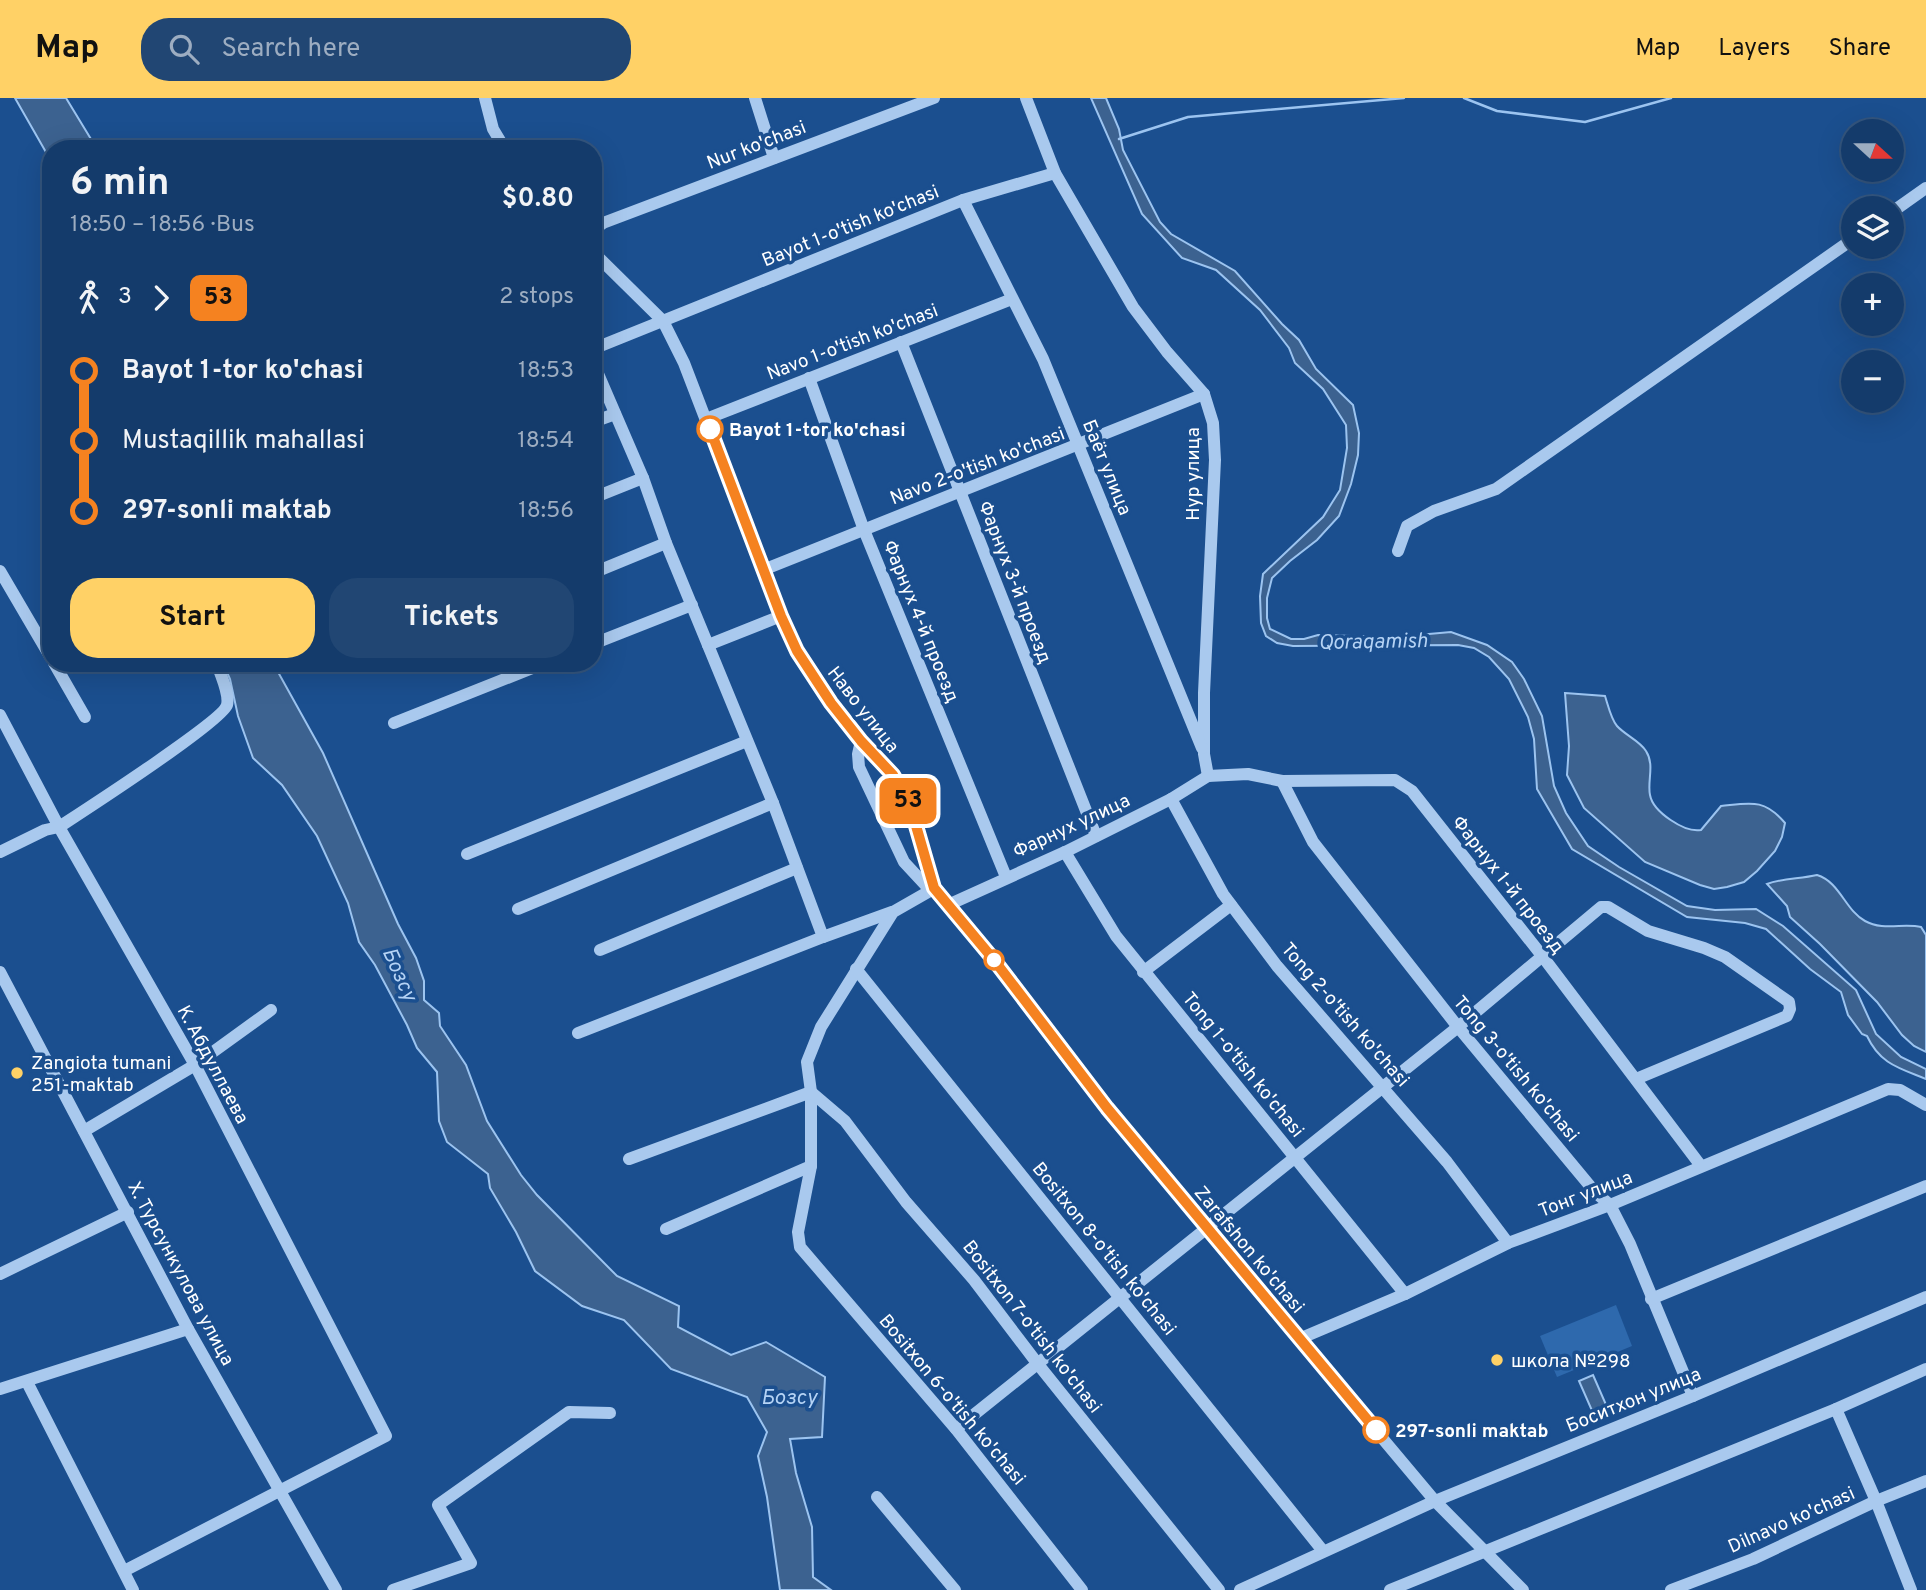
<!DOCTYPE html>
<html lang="en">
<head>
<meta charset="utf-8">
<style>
  body { margin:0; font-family:Overpass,sans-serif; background:#214673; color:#f1f3f6; height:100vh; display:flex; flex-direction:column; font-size:26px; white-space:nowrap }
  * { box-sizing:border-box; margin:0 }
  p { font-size:23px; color:#9dadc1 }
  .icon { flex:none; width:38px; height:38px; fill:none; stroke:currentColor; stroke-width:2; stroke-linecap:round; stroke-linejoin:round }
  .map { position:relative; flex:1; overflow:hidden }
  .side { position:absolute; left:42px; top:42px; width:560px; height:532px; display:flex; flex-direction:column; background:#143b6b; border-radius:28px; box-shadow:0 7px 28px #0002,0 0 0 2px #33557e }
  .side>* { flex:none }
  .badge { padding:0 14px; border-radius:10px; font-size:24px; line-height:46px }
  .needle { width:46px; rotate:111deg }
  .buttons { position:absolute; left:1841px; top:21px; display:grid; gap:14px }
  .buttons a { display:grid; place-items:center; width:63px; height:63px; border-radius:50%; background:#143b6b; box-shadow:0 7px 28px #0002,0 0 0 2px #33557e; font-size:35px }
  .map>.badge { position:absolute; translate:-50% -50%; box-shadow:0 0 0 4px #fff }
  .legs { display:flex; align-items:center; gap:10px; height:77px; padding:0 28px; font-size:23px }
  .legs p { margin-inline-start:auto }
  .overview { display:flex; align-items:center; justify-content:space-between; height:119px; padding:0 28px }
  h1 { font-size:38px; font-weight:700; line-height:52px }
  .primary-button { display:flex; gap:14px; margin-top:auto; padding:14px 28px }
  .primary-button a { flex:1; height:80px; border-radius:28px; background:#ffd166; color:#111; font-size:28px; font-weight:700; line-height:80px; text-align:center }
  .primary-button a+a { background:#214673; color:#f1f3f6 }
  ul { padding:0 28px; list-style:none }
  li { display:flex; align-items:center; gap:24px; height:70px; font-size:26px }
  li i { display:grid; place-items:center; width:10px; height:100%; margin:0 9px; background:currentColor }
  li i::after { content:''; width:18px; height:18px; margin:-9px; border:5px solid; border-radius:50%; background:#143b6b }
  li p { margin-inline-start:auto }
  li:first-child i { background:linear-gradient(#0000 50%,currentColor 0) }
  li:last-child i { background:linear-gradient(currentColor 50%,#0000 0) }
  header { display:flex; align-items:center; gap:42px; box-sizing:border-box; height:98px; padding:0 35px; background:#ffd166; color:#111 }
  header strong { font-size:33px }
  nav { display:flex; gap:38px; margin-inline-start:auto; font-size:24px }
  .search { width:490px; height:63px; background:#214673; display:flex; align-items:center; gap:18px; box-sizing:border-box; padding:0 24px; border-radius:28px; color:#9dadc1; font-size:26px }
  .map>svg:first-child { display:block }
  .green { fill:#2e69ad }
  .water { fill:#3c6290; stroke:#9cc4f0; stroke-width:2 }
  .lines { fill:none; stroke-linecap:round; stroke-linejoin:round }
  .stream { stroke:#9cc4f0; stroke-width:2.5 }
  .minor { stroke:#a9c9ee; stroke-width:12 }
  .line-1-casing { stroke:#fff; stroke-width:16 }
  .line-1 { stroke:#f58220; stroke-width:10 }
  .stop-1-dot { fill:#fff; stroke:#f58220; stroke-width:3.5 }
  .poi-dot { fill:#ffd166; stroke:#1b4f8f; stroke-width:2.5 }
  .labels { text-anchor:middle; stroke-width:7; stroke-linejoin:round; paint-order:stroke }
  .street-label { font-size:19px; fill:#fff; stroke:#1b4f8f }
  .stop-label { font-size:19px; font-weight:bold; fill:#fff; stroke:#1b4f8f; text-anchor:start }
  .poi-label { font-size:19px; fill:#fff; stroke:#1b4f8f; text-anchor:start }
  .water-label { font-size:21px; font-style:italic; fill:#b5d3f5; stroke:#1b4f8f }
</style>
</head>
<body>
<header>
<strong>Map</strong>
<div class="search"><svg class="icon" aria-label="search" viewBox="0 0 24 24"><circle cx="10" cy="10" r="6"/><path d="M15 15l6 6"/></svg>Search here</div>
<nav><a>Map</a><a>Layers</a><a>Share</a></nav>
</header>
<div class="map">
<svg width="1926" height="1492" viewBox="0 0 1926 1492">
  <rect width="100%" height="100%" fill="#1b4f8f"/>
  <!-- green -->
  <polygon class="green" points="1616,1207 1632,1248 1557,1279 1540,1238"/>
  <!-- water -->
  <g class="water">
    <polygon points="15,0 66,0 97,51 51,51 51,63"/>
    <path d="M1091,0H1106L1119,31L1123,52L1160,124L1171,136L1235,173L1282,226L1299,242L1316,271L1353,307L1359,335L1358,357L1351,386L1339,418L1317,442L1290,463L1272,480L1267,500V520L1270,531L1291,541H1304L1318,537L1395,539L1451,534L1487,547L1512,564L1524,581L1542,618L1554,688L1566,715L1588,748L1619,769L1687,808L1715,812L1756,811L1783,828L1856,892L1876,936L1901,959L1926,971V981C1899,970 1880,966 1867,938L1862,936L1848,917L1841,894L1810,871L1766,831L1745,825L1687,819L1572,751L1537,691L1534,641L1528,619L1509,581L1489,559L1474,550L1458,547L1293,548L1277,545L1266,538L1261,525L1260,498L1263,476L1323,419L1340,392L1347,350L1346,327L1323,291L1295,265L1289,250L1260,212L1216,172L1182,160L1142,116Z"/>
    <polygon points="223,565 273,565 323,655 398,826 416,860 424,883 424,902 439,915 440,928 466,967 487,1023 521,1077 537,1097 617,1178 679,1208 678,1229 731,1257 766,1244 825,1279 822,1339 790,1341 796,1375 812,1429 813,1479 831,1492 780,1492 767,1399 758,1358 767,1334 747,1299 671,1271 624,1222 582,1208 535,1173 516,1134 490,1090 488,1076 447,1044 439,1023 437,974 417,950 407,927 375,867 359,844 348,805 317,738 282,687 253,660 238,618 230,581"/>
    <path d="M1565,595L1605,598C1608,607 1611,621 1617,628C1625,637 1640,643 1646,653C1655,667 1647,683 1650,697C1653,714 1685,735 1701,732L1721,708C1750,705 1764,700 1785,725L1782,739L1775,753L1757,773L1744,784L1727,789L1714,791L1700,787L1645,764L1584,710L1567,677L1569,648Z"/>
    <path d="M1817,777C1840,784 1845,812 1865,823C1883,833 1903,825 1921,829L1926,837V954L1914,948L1902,937L1877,904L1820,846L1790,819L1787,808L1767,786C1782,780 1800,781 1817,777Z"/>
    <polygon points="1593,1277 1607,1309 1593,1315 1579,1283"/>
  </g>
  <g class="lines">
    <!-- stream -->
    <g class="stream">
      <polyline points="1464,0 1497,13 1585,24 1671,0"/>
      <polyline points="1119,41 1188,19 1404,0"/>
    </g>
    <!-- minor -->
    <g class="minor">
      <polyline points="485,0 493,31 505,51"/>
      <polyline points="755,0 774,60"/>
      <polyline points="1026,0 1055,75 1133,209 1167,254 1204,296 1213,325 1215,362 1204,595 1204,656 1208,678"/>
      <polyline points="963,102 1043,261 1202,650"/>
      <polyline points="1892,114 1926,90"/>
      <polyline points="593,132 603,125 934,0"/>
      <polyline points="593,154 663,223 684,265 781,518 798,553 831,605 861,643 893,677 910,707 935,790 994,862 1073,968 1299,1241 1435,1403 1523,1492"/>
      <polyline points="901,244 1096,738"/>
      <polyline points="593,251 963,102 1055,75"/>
      <polyline points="593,264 643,380 666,445 773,705 823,839 892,814"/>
      <polyline points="809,280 864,432 1006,779"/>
      <polyline points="706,321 1012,201"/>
      <polyline points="593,324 615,316"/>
      <polyline points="593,400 643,380"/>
      <polyline points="1398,453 1407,428 1434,413 1496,391 1853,141"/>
      <polyline points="763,472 1204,296"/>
      <polyline points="0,473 51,560"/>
      <polyline points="593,475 666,445"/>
      <polyline points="593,546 692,507"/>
      <polyline points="708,547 781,518"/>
      <polyline points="54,565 85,619"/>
      <polyline points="366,567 370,565"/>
      <polyline points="0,617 59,729 195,967 386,1338 124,1473"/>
      <polyline points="394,625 545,565"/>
      <polyline points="861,643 858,656 859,669 904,764 930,792"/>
      <polyline points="1282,683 1313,744 1458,929 1595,1094 1610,1107 1630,1146 1693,1298"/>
      <polyline points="1171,701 1223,796 1277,868 1447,1064 1508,1145"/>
      <path d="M0,754L45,732L59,729C82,714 223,623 227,607C230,595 220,577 217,565"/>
      <polyline points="1065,754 1116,838 1405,1196"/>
      <polyline points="467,756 747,643"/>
      <polyline points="935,790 893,814 821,929 807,964 811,994 811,1068 798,1134 800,1149 956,1331 1082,1492"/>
      <polyline points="948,807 1065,754 1171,701 1208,678 1248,676 1282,683 1395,682 1412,693 1543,859 1701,1068"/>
      <polyline points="518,811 773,705"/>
      <polyline points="600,852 797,770"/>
      <polyline points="856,871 1323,1453"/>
      <polyline points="0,874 188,1231 336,1492"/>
      <polyline points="1143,874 1231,807"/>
      <polyline points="578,935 823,839"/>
      <polyline points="84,1033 195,967 271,912"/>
      <polyline points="629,1061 811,994 845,1023 906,1104 974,1182 1037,1265 1219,1492"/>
      <polyline points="666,1131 811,1068"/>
      <polyline points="0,1176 128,1114"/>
      <polyline points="1651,1201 1926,1088"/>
      <polyline points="1299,1241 1405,1196 1508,1145 1610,1107 1888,991 1900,992 1926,1007"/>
      <polyline points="27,1284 133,1492"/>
      <polyline points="0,1291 188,1231"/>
      <polyline points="1836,1311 1876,1403 1911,1492"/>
      <polyline points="956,1331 1458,929 1601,809 1608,809 1648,833 1704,850 1725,859 1789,904 1790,911 1787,918 1636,981"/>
      <polyline points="877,1399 955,1492"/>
      <polyline points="393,1492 471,1465 438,1407 569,1314 610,1315"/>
      <polyline points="1240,1492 1435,1403 1693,1298 1926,1199"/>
      <polyline points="1390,1492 1836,1311 1926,1271"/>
      <polyline points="1671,1492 1753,1461 1876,1403 1926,1383"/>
    </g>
  </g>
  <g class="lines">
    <defs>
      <polyline id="line-1" points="710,331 781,518 797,553 831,605 861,643 893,677 910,707 934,790 994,862 1107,1010 1376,1332"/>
    </defs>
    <!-- line-1 casing -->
    <use href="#line-1" class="line-1-casing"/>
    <!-- line-1 -->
    <use href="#line-1" class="line-1"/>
  </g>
  <!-- markers -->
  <g class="stop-1-dot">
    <circle cx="710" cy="331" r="12"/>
    <circle cx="994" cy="862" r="9"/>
    <circle cx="1376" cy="1332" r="12"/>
  </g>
  <g class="poi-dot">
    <circle cx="17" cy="975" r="7"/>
    <circle cx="1497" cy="1262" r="7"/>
  </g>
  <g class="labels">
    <!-- street labels -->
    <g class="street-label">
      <text transform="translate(756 46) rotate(-21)" y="7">Nur ko'chasi</text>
      <text transform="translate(850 127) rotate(-22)" y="7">Bayot 1-o'tish ko'chasi</text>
      <text transform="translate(852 243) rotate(-21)" y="7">Navo 1-o'tish ko'chasi</text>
      <text transform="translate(977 367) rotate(-21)" y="7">Navo 2-o'tish ko'chasi</text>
      <text transform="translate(1108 369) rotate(68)" y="7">Баёт улица</text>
      <text transform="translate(1192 376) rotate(-90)" y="7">Нур улица</text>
      <text transform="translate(1016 484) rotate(69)" y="7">Фарнух 3-й проезд</text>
      <text transform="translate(922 523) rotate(68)" y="7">Фарнух 4-й проезд</text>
      <text transform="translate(864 611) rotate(52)" y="7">Наво улица</text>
      <text transform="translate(1071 727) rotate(-25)" y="7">Фарнух улица</text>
      <text transform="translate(1509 786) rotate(52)" y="7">Фарнух 1-й проезд</text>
      <text transform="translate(1346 916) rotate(49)" y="7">Tong 2-o'tish ko'chasi</text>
      <text transform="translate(214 966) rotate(62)" y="7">К. Абдуллаева</text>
      <text transform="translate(1244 966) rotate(51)" y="7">Tong 1-o'tish ko'chasi</text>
      <text transform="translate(1517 970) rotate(50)" y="7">Tong 3-o'tish ko'chasi</text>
      <text transform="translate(1585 1095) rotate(-21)" y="7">Тонг улица</text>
      <text transform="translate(1105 1150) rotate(51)" y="7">Bositxon 8-o'tish ko'chasi</text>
      <text transform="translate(1250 1151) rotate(50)" y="7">Zarafshon ko'chasi</text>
      <text transform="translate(182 1175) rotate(62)" y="7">Х. Турсункулова улица</text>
      <text transform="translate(1033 1228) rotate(52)" y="7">Bositxon 7-o'tish ko'chasi</text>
      <text transform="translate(953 1301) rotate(50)" y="7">Bositxon 6-o'tish ko'chasi</text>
      <text transform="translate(1633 1301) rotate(-22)" y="7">Боситхон улица</text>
      <text transform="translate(1791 1421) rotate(-24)" y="7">Dilnavo ko'chasi</text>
    </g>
    <!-- stop labels -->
    <g class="stop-label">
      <text x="729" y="338">Bayot 1-tor ko'chasi</text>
      <text x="1395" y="1339">297-sonli maktab</text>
    </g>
    <!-- poi labels -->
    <g class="poi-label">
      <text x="31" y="971">Zangiota tumani<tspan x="31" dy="22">251-maktab</tspan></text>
      <text x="1511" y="1269">школа №298</text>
    </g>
    <!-- water labels -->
    <g class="water-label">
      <text transform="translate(1373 543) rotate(-1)" y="7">Qoraqamish</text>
      <text transform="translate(400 876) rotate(66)" y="7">Бозсу</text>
      <text x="789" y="1306">Бозсу</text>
    </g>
  </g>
</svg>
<div class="buttons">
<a><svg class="needle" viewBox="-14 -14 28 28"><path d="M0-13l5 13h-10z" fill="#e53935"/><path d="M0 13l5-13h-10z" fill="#9dadc1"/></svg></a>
<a><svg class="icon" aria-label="layers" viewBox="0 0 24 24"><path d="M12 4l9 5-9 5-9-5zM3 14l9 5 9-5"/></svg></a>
<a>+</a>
<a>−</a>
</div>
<b class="badge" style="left:908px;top:703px;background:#f58220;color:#111">53</b>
<section class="side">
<div class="overview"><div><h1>6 min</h1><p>18:50 – 18:56 · Bus</p></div><b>$0.80</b></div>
<div class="legs"><svg class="icon" aria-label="walk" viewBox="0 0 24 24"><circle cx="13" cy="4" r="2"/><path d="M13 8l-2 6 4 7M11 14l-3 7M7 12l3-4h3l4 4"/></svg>3<svg class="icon" aria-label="forward" viewBox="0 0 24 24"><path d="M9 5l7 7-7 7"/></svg><b class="badge" style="background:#f58220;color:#111">53</b><p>2 stops</p></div>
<ul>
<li><i style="color:#f58220"></i><b>Bayot 1-tor ko'chasi</b><p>18:53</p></li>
<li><i style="color:#f58220"></i><span>Mustaqillik mahallasi</span><p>18:54</p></li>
<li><i style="color:#f58220"></i><b>297-sonli maktab</b><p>18:56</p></li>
</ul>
<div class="primary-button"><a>Start</a><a>Tickets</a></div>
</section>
</div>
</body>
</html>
